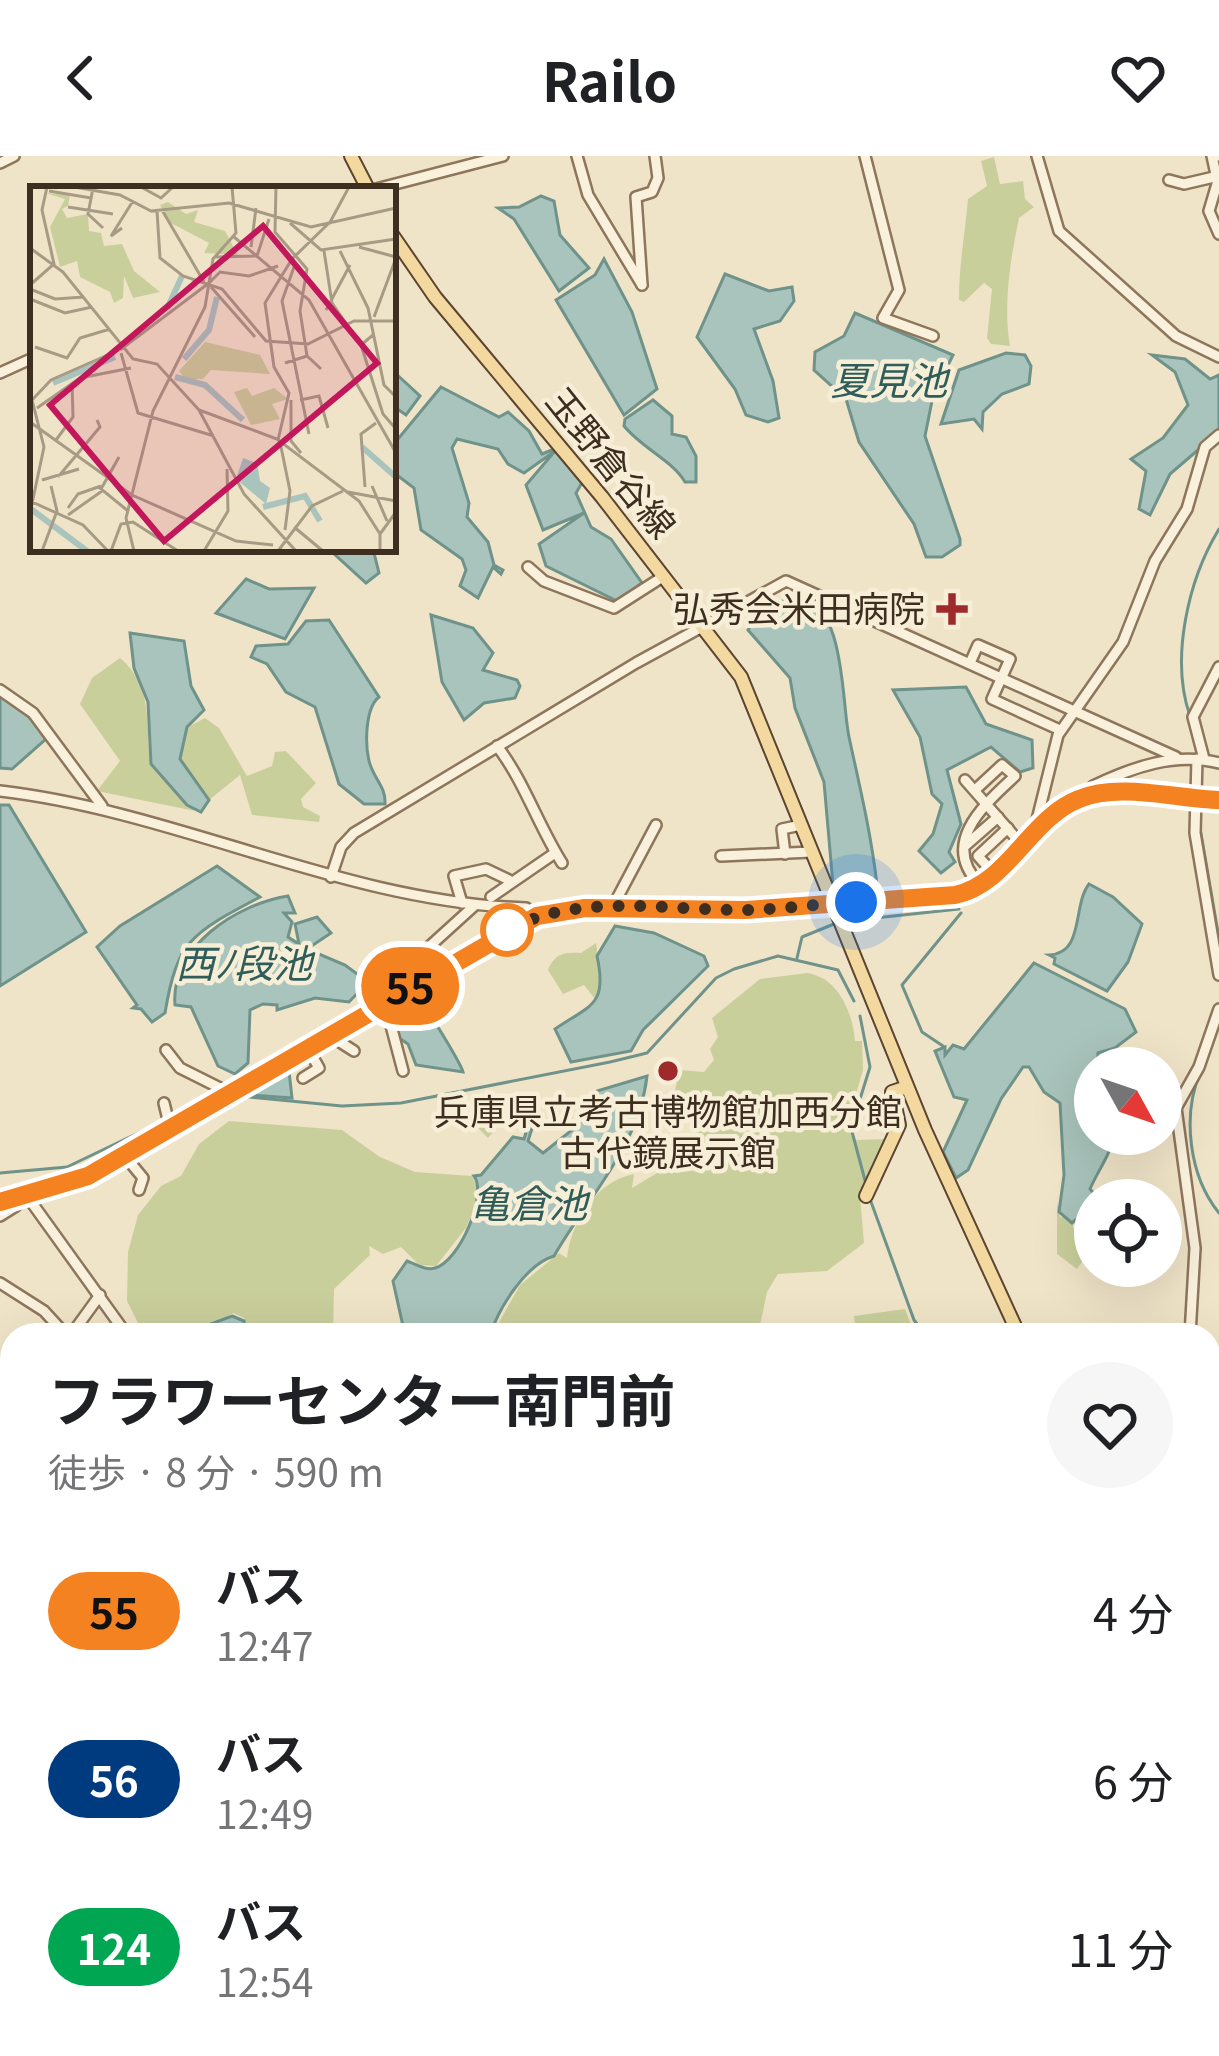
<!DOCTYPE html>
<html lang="ja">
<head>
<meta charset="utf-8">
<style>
  body { margin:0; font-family:Georgia,"Noto Sans JP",serif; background:#f6f6f6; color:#202124; height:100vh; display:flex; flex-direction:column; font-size:45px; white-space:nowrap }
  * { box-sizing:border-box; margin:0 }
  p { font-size:39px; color:#757577 }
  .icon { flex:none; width:66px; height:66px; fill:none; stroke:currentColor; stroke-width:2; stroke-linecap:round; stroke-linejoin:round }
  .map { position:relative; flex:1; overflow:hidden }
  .panel { position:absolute; left:0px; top:1167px; width:1221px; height:735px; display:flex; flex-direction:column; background:#fff; border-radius:36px 36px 0 0; box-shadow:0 12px 48px #0002 }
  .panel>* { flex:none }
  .badge { padding:0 24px; border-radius:39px; font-size:42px; line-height:78px }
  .needle { width:78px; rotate:130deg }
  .fabs { position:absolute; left:1074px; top:891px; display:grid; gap:24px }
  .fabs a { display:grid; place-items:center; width:108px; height:108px; border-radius:50%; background:#fff; box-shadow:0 12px 48px #0002; font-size:60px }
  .you { position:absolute; width:60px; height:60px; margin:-30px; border:9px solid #fff; border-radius:50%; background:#1a73e8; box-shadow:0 0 0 18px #1a73e833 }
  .map>.badge { position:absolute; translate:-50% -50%; box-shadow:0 0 0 6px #fff }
  .round { display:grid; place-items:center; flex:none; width:126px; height:126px; border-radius:63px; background:#f6f6f6 }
  .overview { display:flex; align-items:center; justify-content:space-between; height:204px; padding:0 48px }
  h1 { font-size:57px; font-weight:700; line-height:90px }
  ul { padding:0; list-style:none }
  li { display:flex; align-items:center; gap:36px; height:168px; padding:0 48px }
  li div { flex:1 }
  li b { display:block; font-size:45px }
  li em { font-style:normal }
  li .badge { min-width:132px; font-weight:700; text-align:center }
  header { display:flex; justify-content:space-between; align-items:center; height:156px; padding:0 48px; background:#fff; font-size:54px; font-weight:700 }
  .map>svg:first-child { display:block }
  .green { fill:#c9cf9b }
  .water { fill:#a9c4bc; stroke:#6f938a; stroke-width:3 }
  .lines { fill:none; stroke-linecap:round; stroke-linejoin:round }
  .stream { stroke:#6f938a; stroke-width:3 }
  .river { stroke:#a9c4bc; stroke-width:8 }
  .minor-casing { stroke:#8d765c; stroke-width:14 }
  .major-casing { stroke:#5b4430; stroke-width:16 }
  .minor { stroke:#faf1dc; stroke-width:9 }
  .major { stroke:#f3d9a0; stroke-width:12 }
  .line-casing { stroke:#fff; stroke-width:27 }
  .line { stroke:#f58220; stroke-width:18 }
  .walk { stroke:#3d2e20; stroke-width:12; stroke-dasharray:0 21.6 }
  .poi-dot { fill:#9e2a2b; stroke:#f7eed8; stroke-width:4.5 }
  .stop-dot { fill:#fff; stroke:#f58220; stroke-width:6 }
  .labels { text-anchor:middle; stroke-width:9; stroke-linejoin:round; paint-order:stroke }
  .street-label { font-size:36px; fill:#3d2e20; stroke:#f7eed8 }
  .poi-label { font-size:36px; fill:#3d2e20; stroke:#f7eed8; text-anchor:end }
  .water-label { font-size:39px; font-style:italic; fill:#2f5d5a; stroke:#f7eed8 }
  .inset-river { fill:none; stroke:#a9c4bc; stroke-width:6 }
  .inset-road { fill:none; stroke:#a89b85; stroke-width:3 }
  .view { fill:#c2185b; fill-opacity:0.15; stroke:#c2185b; stroke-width:6 }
  .inset-edge { fill:none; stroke:#3d2e20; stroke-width:6 }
</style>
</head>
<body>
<header><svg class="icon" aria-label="back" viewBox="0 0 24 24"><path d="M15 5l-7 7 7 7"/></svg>Railo<svg class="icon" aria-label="heart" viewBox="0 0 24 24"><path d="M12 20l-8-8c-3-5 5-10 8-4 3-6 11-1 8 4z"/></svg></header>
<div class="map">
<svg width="1219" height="1900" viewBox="0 0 1219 1900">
  <rect width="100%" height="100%" fill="#f0e4c8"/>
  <!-- green -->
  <g class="green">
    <path d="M994,1L1000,28L1023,25L1025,43L1034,51L1019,62C1010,105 1003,150 1010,190L991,188L987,182L992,133L984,127L964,146L959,144C959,107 965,78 968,43L987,30L981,5Z"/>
    <path d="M120,502C155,531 144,568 151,609L195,655L97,635L120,605L80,548L92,522Z"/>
    <polygon points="205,562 219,572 247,620 272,610 275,596 286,595 316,627 301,643 303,651 320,660 319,666 252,659 240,619 209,644 180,603 188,571"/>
    <path d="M596,787L602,829L595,843L584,829L563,838L548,814C555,797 565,796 581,797Z"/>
    <path d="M807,817C838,821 853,857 855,885H862L863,914L847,969L854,984L888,983L869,1033L860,1041L864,1087L827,1115L778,1118L767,1136L758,1179H492L520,1129L559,1097L567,1102C571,1066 596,1025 634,1018L632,1032L694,995L697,967L674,940L679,914L704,916L714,904L710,893L718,881L712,862L760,823Z"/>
    <polygon points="476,942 513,954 488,982 474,968"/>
    <polygon points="229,965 342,974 380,1001 415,1016 472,1020 480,1038 466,1072 436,1110 419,1109 401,1091 383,1098 369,1090 370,1099 334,1133 333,1179 246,1179 244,1162 233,1157 218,1167 193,1169 185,1179 144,1179 127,1145 128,1096 138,1059 161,1030 181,1020 199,988"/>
    <polygon points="1057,1046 1060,1061 1073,1062 1073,1072 1095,1087 1077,1113 1057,1098"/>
    <polygon points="905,1153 915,1179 856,1179 854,1160"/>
    <polygon points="1209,1214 1219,1235 1215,1297 1209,1289"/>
    <polygon points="1216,1632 1219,1633 1219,1696 1209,1693 1209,1636"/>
  </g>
  <!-- water -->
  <g class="water">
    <polygon points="541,40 554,45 560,79 589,112 559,135 514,63 498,52 519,51"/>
    <polygon points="604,103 632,156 657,233 624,259 556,144 595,119"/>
    <polygon points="725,118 769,135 792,131 794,145 780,165 754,173 773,225 779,262 768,266 746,259 735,233 697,181"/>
    <polygon points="855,157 953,199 933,240 925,280 960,383 960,389 942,401 926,401 914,368 859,286 846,243 814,214 815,196 844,180"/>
    <polygon points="1006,197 1025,199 1031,210 1029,228 1002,238 983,256 982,273 974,263 941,268 959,214"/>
    <polygon points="1152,199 1185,203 1210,223 1219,219 1219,276 1170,318 1150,359 1139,353 1146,315 1131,303 1163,282 1188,249 1175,216"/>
    <polygon points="393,215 420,240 406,259 393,250"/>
    <polygon points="441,231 499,261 508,256 529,275 542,298 554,293 559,296 583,325 576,337 591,371 611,383 642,427 617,445 546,410 539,388 584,357 543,374 526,329 555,295 524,317 508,308 498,293 457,283 452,292 469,347 467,361 488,386 494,409 503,414 501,418 493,411 478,442 460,430 466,414 462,403 421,374 414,332 393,316 393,289"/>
    <path d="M653,244L672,260V278L686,281L696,300V326H685C673,305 643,293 624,270L625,263Z"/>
    <polygon points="373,393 379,417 366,427 331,395"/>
    <polygon points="246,423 269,433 314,432 285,483 216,457"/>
    <path d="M797,437C846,450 841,542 849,581C860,632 871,677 877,729L873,734L842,735L833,729L824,626L795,552L790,522L748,474L757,459Z"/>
    <polygon points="431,459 473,472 493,497 483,514 517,524 520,530 515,542 484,547 464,564 442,526"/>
    <path d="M329,464L379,541C365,552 365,588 369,605C374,624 386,630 385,648H364L339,628L315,551L286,536L267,508L251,501L256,490L288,488L306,465Z"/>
    <polygon points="130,477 184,485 191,530 204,554 187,571 180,603 209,644 201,656 187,649 151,608 148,546 134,512"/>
    <polygon points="966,531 986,568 1032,584 1033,612 1020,616 991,591 947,614 961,668 949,696 955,706 941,717 919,695 933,678 942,648 932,638 920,581 893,534"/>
    <polygon points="0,540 24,555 47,582 12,613 0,612"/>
    <polygon points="0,649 9,649 86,776 0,830"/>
    <path d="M217,710L260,741C192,777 177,784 165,857L152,866L141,853L133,852L137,849L97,791L120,770Z"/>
    <path d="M1089,728L1113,741L1142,768L1128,806L1107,835L1054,808L1055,802L1049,799C1085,797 1072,750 1089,728Z"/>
    <path d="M288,740L295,757H284L292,766L288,781L299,788L295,768L317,761L331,777L307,793L345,809L368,826L349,846L315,842L277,854V849L263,848L250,854L248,907L235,918L218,910L191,851L175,849C170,791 237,748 288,740Z"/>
    <path d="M615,770L654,777L704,800L708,810L643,874L631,895L571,906L555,873C590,849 608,850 597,800Z"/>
    <path d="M1034,807L1125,853L1136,876L1115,892L1098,897L1095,978H1114C1110,1001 1099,1012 1090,1033L1100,1044L1072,1067L1059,1056L1064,1019L1060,947L1044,936L1029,911H1023L1001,943L968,1014L956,1022L943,996L967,944L954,941L935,895L945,891V899L953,889L964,893Z"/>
    <path d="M420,845C428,853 461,908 463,916L416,909L408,888L396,880L394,871Z"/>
    <polygon points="289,915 292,942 238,938"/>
    <path d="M647,920C639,991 587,1042 554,1100C525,1109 499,1152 490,1179H405L393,1125L407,1105C415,1108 426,1115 435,1112C459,1106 488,1039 474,1020L481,1019L513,981L524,983L530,963L526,948L534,966L528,985L543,997L572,974L597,935Z"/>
    <polygon points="232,1160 244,1165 244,1179 195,1179 200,1172"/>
  </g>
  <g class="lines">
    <!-- stream -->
    <g class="stream">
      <path d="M1190,560C1170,503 1188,424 1219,373"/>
      <polyline points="1199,666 1219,782"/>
      <polyline points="847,765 959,753"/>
      <polyline points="797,802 802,781 834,768"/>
      <polyline points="860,860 870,911 851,972 866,1028"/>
      <polyline points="943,890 922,876 902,829 961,757"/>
      <path d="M1200,917C1182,960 1189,1020 1219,1057"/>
      <polyline points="238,940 342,950 401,947 610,906 647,897 716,822 734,813 778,800 838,814 854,845"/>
      <polyline points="172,961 207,945"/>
      <polyline points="0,1017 67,1011 163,965"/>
      <polyline points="870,1043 914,1164 926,1179"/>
      <polyline points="1209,1694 1219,1698"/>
    </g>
    <!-- river -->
    <polyline class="river" points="731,1890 740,1900"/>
    <defs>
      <g id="minor">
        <polyline points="577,0 588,39 642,129"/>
        <polyline points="865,0 899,134 883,162 933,180"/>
        <polyline points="1037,0 1059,75 1176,180 1219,201"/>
        <polyline points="1212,0 1217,23"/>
        <polyline points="1218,0 1219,0"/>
        <polyline points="0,7 14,0"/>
        <polyline points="1219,21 1209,55 1219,78"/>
        <polyline points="1169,24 1184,28 1214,21"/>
        <polyline points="376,33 503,0"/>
        <polyline points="642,129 636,41 652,36 658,22 655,0"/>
        <polyline points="0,217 33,202"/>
        <polyline points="528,411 544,425 614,452 664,420"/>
        <polyline points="970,507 978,489 1010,503 992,543 1060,574"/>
        <polyline points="0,534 33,557 102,650"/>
        <path d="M497,590C524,625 538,669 562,707"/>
        <polyline points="1197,603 1195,677 1219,819"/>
        <polyline points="1204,603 1193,561 1219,511"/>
        <polyline points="965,624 1023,690"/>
        <path d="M975,634L1002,609L1015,620C984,649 939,687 980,729"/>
        <path d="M0,635C180,656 343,746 526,752L537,760"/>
        <path d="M1091,639L1093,630C1133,611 1175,596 1219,607"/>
        <polyline points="1033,680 1058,579 1123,486 1155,405 1187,353 1205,291 1219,279"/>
        <polyline points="966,689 998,661"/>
        <polyline points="785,698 782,673 801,669"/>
        <polyline points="721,700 811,696"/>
        <polyline points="994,718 978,700 1008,672"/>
        <polyline points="331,721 341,691 354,677 636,507 786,425 1176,601"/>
        <polyline points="491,741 555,697"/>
        <polyline points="462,747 454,720 486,713 509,724"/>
        <polyline points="612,752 656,669"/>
        <polyline points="376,850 389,862 403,915"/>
        <polyline points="365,857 366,848 474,750"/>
        <polyline points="329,879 354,895"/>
        <polyline points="166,894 180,912 230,937"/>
        <polyline points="303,922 319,912 307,891"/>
        <polyline points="164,947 170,972"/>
        <polyline points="124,999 143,1022 139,1034"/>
        <polyline points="27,1040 127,1179"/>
        <polyline points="0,1060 16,1050 18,1042"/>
        <polyline points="0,1127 44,1155 66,1179"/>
        <polyline points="71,1179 100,1139"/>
        <polyline points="1190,1179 1195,1092 1176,952 1199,911 1219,853"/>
        <polyline points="0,1271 12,1276"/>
        <polyline points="1209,1332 1219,1324"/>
        <polyline points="1209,1373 1219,1375"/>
        <polyline points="0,1413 12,1418 0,1447"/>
        <polyline points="1209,1549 1219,1542"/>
        <polyline points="0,1680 12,1683"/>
        <polyline points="1209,1734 1219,1730"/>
        <polyline points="1209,1769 1219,1762"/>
        <polyline points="1209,1780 1219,1791"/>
        <polyline points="0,1797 11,1775"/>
        <polyline points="1209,1801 1219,1792"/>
        <polyline points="0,1828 12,1831"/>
        <polyline points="444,1890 445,1900"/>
        <polyline points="506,1890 507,1900"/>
        <polyline points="746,1890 754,1900"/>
        <polyline points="795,1890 821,1900"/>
        <polyline points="830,1890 841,1900"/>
        <polyline points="872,1890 876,1896"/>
        <polyline points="912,1890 915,1900"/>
        <polyline points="1105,1890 1109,1896"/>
        <polyline points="1184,1890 1192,1900"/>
        <polyline points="63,1900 69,1890"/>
        <polyline points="159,1900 166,1895 249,1900"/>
        <polyline points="264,1900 267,1890"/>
        <polyline points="336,1900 338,1890"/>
        <polyline points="774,1900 781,1890"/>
        <polyline points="851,1900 861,1890"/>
      </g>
      <g id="major">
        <polyline points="351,0 368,33"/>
        <polyline points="393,80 435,141 602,341 741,521 925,974 1019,1179"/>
        <polyline points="866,1040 899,969 892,936 904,932"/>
        <path d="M0,1046L88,1020L537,760L585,751L746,754L955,739C1008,728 1031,663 1079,643C1119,626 1177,643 1219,644"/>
        <polyline points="1209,1425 1219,1436"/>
      </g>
    </defs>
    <!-- minor casing -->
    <use href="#minor" class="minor-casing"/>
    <!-- major casing -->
    <use href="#major" class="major-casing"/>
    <!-- minor -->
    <use href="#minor" class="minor"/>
    <!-- major -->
    <use href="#major" class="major"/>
  </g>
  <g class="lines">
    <defs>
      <path id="line" d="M0,1046L88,1020L537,760L585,752L746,754L955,739C1008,728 1030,662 1079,643C1119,626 1177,643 1219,644"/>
    </defs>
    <!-- line casing -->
    <use href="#line" class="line-casing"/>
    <!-- line -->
    <use href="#line" class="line"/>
    <!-- walk -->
    <path class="walk" d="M507,774L501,778C574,734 665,755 746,754C783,753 820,748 856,746"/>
  </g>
  <!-- markers -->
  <g class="poi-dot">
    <path d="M946 435h12v12h12v12h-12v12h-12v-12h-12v-12h12z"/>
    <circle cx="668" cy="915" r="12"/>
  </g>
  <circle class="stop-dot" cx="507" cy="774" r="24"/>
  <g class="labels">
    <!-- street labels -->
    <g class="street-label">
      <text transform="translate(611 307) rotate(51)" y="13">玉野倉谷線</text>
    </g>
    <!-- poi labels -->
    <g class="poi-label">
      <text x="925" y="466">弘秀会米田病院</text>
      <text x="668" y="969" text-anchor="middle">兵庫県立考古博物館加西分館<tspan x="668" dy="41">古代鏡展示館</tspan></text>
    </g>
    <!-- water labels -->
    <g class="water-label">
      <text x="889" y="239">夏見池</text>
      <text x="244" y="822">西ﾉ段池</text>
      <text x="529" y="1062">亀倉池</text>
    </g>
  </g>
  <!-- overview -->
  <g transform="translate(30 30)">
    <rect width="366" height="366" fill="#f0e4c8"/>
    <path d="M15,7L40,9L38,20L32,23L37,32L58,28L59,45L71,47L74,60L92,58L104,85L130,106L103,112L94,90L93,112L84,117L80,106L50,91L47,75L30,81L20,41L35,13ZM138,16L156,28L168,24L164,36L195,45L208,69L174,67L179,57L139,36L130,19ZM175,156L230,169L240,188L181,184L173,193H155L149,185ZM217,202L222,210L244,202L258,213L242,218L250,233L221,239L204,206Z" fill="#c9cf9b"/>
    <path d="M213,272L227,277L230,295L240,302L236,318L206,293Z" fill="#a9c4bc"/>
    <path class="inset-river" d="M137,123L152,90M154,173L179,144L187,111M145,191L175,199L213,234M23,197L85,171M332,261L366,291M233,321L275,310L290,335M1,323L57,365"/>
    <path class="inset-road" d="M44,1L90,9L121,25L199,17L281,41L366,22M111,1L131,12L143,1M246,1L245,46L277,83L270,125L277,170M63,2L58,28L73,42M19,5L61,12M38,21L83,28M132,24L174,96M127,25L130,72L153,90L192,103L236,155L278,158L324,135H366M260,37L291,64L366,53M299,38L319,1M92,42L81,50L103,15M204,51L279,114L366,267M221,61L226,22M329,61L366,71M0,62L33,86L103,173L127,178L169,224L247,253L329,315L350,348M294,65L302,117L331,159L343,149M310,65L338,122L354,199L366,211M184,71L227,70L239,33M264,81L252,115L279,248M179,97L190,86L219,90L248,80M0,99L24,78L12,24L17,1M181,101L225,151M0,103L25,113L54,111M0,113L35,127L62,121M0,119V185M296,124L320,79M344,131L366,72M331,159L353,228L366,243M5,161L37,172L50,152L80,143M90,164L179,97M91,167L108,227L184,250M255,177L277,170L291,183M0,206L14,261L0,327M3,213L21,194L89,164M261,214V255L271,267M270,214L289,210L298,242M7,222L50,192L101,182M169,224L214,308L266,365M0,236L102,309L206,355L243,359M26,254L43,231L42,196M248,254L259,207L244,181L235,117L262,73L298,38M250,256L260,305L255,344M89,271L71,303L98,325M28,291L70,241L67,234M12,294L49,283M342,300L357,335M335,301L331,248L346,237M318,306L366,315M0,315L53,339L78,365M38,322L48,308L71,300M38,329L72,305M264,341L293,365M12,365L27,325L21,300M81,365L91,338L103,336L148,365M104,365L96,332L123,225L175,121L183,73L206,47L202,1M174,365L198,325L197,283M248,365L282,320L313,305M350,365V348L366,326"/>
    <path class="view" d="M233,40L347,177L134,355L20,219Z"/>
    <rect width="366" height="366" class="inset-edge"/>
  </g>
</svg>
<div class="fabs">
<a><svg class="needle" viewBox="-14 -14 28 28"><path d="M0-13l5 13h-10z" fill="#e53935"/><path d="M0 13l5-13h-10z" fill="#757577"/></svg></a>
<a><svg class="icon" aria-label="locate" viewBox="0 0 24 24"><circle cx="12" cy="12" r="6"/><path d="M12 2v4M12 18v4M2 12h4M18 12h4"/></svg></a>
</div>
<div class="you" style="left:856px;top:746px"></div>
<b class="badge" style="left:410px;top:830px;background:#f58220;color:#111">55</b>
<section class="panel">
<div class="overview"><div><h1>フラワーセンター南門前</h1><p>徒歩 · 8 分 · 590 m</p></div><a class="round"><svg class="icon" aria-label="heart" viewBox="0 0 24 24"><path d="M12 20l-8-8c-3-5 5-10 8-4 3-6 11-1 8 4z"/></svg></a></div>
<ul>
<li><span class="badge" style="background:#f58220;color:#111">55</span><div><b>バス</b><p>12:47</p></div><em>4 分</em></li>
<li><span class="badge" style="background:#003b80;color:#fff">56</span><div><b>バス</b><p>12:49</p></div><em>6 分</em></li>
<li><span class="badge" style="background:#00a651;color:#fff">124</span><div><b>バス</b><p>12:54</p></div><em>11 分</em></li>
</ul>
</section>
</div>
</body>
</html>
